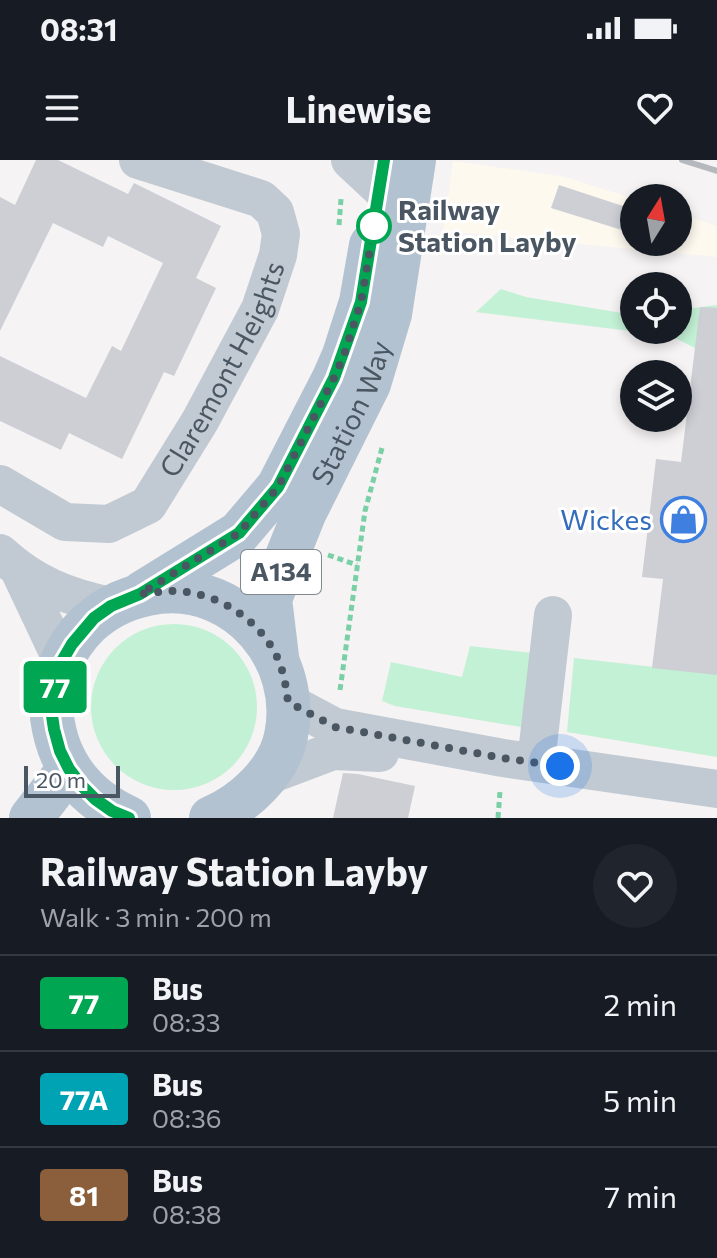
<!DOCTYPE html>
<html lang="en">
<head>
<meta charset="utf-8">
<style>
  body { margin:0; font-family:Commissioner,sans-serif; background:#20242c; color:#f1f3f6; height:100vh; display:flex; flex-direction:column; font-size:30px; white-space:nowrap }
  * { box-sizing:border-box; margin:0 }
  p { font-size:26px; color:#9ea1a6 }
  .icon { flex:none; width:44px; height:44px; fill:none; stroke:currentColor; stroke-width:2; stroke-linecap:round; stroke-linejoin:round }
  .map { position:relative; height:658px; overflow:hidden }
  .side { display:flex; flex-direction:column; background:#171b24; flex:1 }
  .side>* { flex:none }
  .badge { padding:0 16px; border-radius:6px; font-size:28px; line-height:52px }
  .needle { width:52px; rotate:11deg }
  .buttons { position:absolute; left:620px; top:24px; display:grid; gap:16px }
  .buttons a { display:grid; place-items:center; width:72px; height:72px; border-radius:50%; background:#171b24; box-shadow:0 4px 12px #0003; font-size:40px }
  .scale { position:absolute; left:24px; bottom:20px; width:96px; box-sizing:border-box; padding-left:8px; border:4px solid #4a5661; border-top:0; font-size:22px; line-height:28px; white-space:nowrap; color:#4a5661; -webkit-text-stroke:6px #fff; paint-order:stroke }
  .you { position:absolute; width:40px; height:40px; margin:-20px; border:6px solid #fff; border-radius:50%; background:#1a73e8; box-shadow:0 0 0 12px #1a73e833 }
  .map>.badge { position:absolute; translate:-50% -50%; box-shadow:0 0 0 4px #fff }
  .round { display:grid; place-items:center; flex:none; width:84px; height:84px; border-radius:42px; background:#20242c }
  .headline { display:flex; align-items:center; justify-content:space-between; height:136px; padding:0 40px }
  h1 { font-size:38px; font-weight:700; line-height:60px }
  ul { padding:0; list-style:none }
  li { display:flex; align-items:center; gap:24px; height:96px; padding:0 40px; border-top:2px solid #363941 }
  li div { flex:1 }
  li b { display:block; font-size:30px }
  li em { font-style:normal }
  li .badge { min-width:88px; font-weight:700; text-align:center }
  .status { display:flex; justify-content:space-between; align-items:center; height:56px; padding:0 40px; background:#171b24; direction:ltr }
  .status svg { height:22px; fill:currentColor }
  header { display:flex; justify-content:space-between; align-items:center; height:104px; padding:0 40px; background:#171b24; font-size:36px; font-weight:700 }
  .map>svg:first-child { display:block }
  .commercial { fill:#fdf9ef }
  .green { fill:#c3f1d5 }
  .building { fill:#cdcfd5 }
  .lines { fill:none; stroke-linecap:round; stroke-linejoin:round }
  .path { stroke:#7ad0a6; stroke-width:5; stroke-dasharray:6 4; stroke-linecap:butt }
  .minor { stroke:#c1cad2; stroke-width:38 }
  .major { stroke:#b3c2d1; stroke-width:44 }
  .rail { stroke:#b5b8bd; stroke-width:6 }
  .line-casing { stroke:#fff; stroke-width:18 }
  .line { stroke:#00a651; stroke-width:12 }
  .walk { stroke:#4a5661; stroke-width:8; stroke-dasharray:0 14.4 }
  .stop-dot { fill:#fff; stroke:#00a651; stroke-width:4 }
  .labels { text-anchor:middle; stroke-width:6; stroke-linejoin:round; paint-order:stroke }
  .shield { fill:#fff; stroke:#808990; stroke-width:2 }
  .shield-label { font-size:26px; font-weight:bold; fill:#4a5661 }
  .stop-label { font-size:28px; font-weight:bold; fill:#4a5661; stroke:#fff; text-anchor:start }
  .street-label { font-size:28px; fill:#4a5661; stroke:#fff }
  .shop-label { font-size:28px; fill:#366cbe; stroke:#fff; text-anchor:end }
</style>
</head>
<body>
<div class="status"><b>08:31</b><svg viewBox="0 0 49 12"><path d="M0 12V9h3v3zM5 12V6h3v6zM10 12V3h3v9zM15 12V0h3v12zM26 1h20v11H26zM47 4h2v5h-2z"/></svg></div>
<header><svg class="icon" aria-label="menu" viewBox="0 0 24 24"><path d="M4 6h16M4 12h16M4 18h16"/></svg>Linewise<svg class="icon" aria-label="heart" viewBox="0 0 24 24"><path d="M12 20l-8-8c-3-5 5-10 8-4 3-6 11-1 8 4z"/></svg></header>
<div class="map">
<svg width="717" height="658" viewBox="0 0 717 658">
  <rect width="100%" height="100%" fill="#f5f3f3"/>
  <!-- commercial -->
  <polygon class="commercial" points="453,1 566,17 634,39 634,82 678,82 678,53 717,66 717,97 443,71"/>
  <!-- green -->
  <g class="green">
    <polygon points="501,129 526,137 634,155 634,170 678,170 678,150 717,145 717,190 695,188 671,176 476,152"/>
    <circle cx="174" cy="547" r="83"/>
    <polygon points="470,486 533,493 521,567 395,546 382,541 391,502 462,517"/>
    <polygon points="574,498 717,514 717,597 567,572"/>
  </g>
  <!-- building -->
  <g class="building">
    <polygon points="36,0 58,0 128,34 134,23 221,66 196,118 216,128 174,216 164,212 122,299 69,273 61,290 0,261 0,196 86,238 112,186 121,191 163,103 108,76 103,87 53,63 0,171 0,37 15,45"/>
    <polygon points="559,25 632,49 625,71 551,48"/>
    <polygon points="700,147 717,148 717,515 652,508 663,419 642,417 656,299 681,302"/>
    <polygon points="343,613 358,614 415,626 408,658 333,658"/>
  </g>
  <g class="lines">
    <!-- path -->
    <g class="path">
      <polyline points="339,65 341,39"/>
      <polyline points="328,395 357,405"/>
      <polyline points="340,530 365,351 382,288"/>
      <polyline points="498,658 500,631"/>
    </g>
    <!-- minor -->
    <g class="minor">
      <polyline points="350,0 380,28"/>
      <path id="s1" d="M0,324L65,362L109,364L148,345L200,261L260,149L278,95L281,74L275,52L261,39L138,0"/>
      <path d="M0,393C34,424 67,437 111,446"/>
      <polyline points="19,410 62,501"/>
      <polyline points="288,542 335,567 503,598 717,629"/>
      <polyline points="536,602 553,455"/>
      <polyline points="267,616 333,591 380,593"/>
    </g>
    <!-- major -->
    <g class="major">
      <polyline points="142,433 239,373 278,327 334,218 344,195 361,142 371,85"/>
      <path id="s2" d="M277,497L270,439L304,354L369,224L390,154L414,0"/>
      <polyline points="31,658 69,609"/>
      <path d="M129,658C85,638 58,605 52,557C49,523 64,487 88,464C109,445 131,436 159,432C238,423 302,499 286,576C279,612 244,644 211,658"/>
    </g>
    <!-- rail -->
    <polyline class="rail" points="682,0 717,11"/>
  </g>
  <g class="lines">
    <defs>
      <polyline id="line" points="129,658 112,651 95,639 82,626 69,609 60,591 54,569 51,549 57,515 62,501 72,484 94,458 111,446 140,434 239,373 278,327 334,218 361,142 384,0"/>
    </defs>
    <!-- line casing -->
    <use href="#line" class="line-casing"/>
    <!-- line -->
    <use href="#line" class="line"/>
    <!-- walk -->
    <path class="walk" d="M374,66L361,142L344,195L334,218L278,327L239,373L140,434C151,433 162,431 172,431C216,431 260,459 278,499C284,513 286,527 288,542L335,567L503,598L560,606"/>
  </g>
  <!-- icons -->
  <defs>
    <symbol id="shop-ring" viewBox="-11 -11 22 22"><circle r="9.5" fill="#fff" stroke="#3f7fe0" stroke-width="1.5"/><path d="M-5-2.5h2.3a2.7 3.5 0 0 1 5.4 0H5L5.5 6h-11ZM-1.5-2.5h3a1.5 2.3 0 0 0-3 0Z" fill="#3f7fe0"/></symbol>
  </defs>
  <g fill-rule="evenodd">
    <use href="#shop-ring" x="658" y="334" width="51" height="51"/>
  </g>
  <!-- markers -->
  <circle class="stop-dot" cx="374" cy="66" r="16"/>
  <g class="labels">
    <!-- shield labels -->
    <rect class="shield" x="241" y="390" width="80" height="44" rx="6"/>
    <g class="shield-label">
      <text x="281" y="421">A134</text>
    </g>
    <!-- stop labels -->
    <g class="stop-label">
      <text x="398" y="60">Railway<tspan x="398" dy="32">Station Layby</tspan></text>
    </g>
    <!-- street labels -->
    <g class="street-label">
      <text dy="10" stroke="none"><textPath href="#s1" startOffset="318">Claremont Heights</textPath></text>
      <text dy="10" stroke="none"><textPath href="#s2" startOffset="262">Station Way</textPath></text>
    </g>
    <!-- shop labels -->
    <g class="shop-label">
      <text x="652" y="370">Wickes</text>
    </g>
  </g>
</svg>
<div class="buttons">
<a><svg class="needle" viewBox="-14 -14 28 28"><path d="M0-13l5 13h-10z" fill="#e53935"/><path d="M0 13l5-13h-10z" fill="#9ea1a6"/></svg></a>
<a><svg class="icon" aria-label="locate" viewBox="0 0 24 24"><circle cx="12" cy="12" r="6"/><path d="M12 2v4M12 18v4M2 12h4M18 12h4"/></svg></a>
<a><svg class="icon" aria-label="layers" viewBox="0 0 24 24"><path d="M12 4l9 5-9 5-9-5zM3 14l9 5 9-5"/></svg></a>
</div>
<div class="scale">20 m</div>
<div class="you" style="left:560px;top:606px"></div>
<b class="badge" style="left:55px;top:527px;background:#00a651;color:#fff">77</b>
</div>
<section class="side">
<div class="headline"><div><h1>Railway Station Layby</h1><p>Walk · 3 min · 200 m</p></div><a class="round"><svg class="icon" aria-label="heart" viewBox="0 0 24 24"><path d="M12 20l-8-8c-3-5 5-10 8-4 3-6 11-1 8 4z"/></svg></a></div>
<ul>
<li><span class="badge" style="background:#00a651;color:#fff">77</span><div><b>Bus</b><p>08:33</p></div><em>2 min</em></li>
<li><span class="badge" style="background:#00a3b4;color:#fff">77A</span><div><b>Bus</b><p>08:36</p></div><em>5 min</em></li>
<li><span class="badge" style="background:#8b5e3c;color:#fff">81</span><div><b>Bus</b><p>08:38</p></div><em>7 min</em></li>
</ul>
</section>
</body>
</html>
